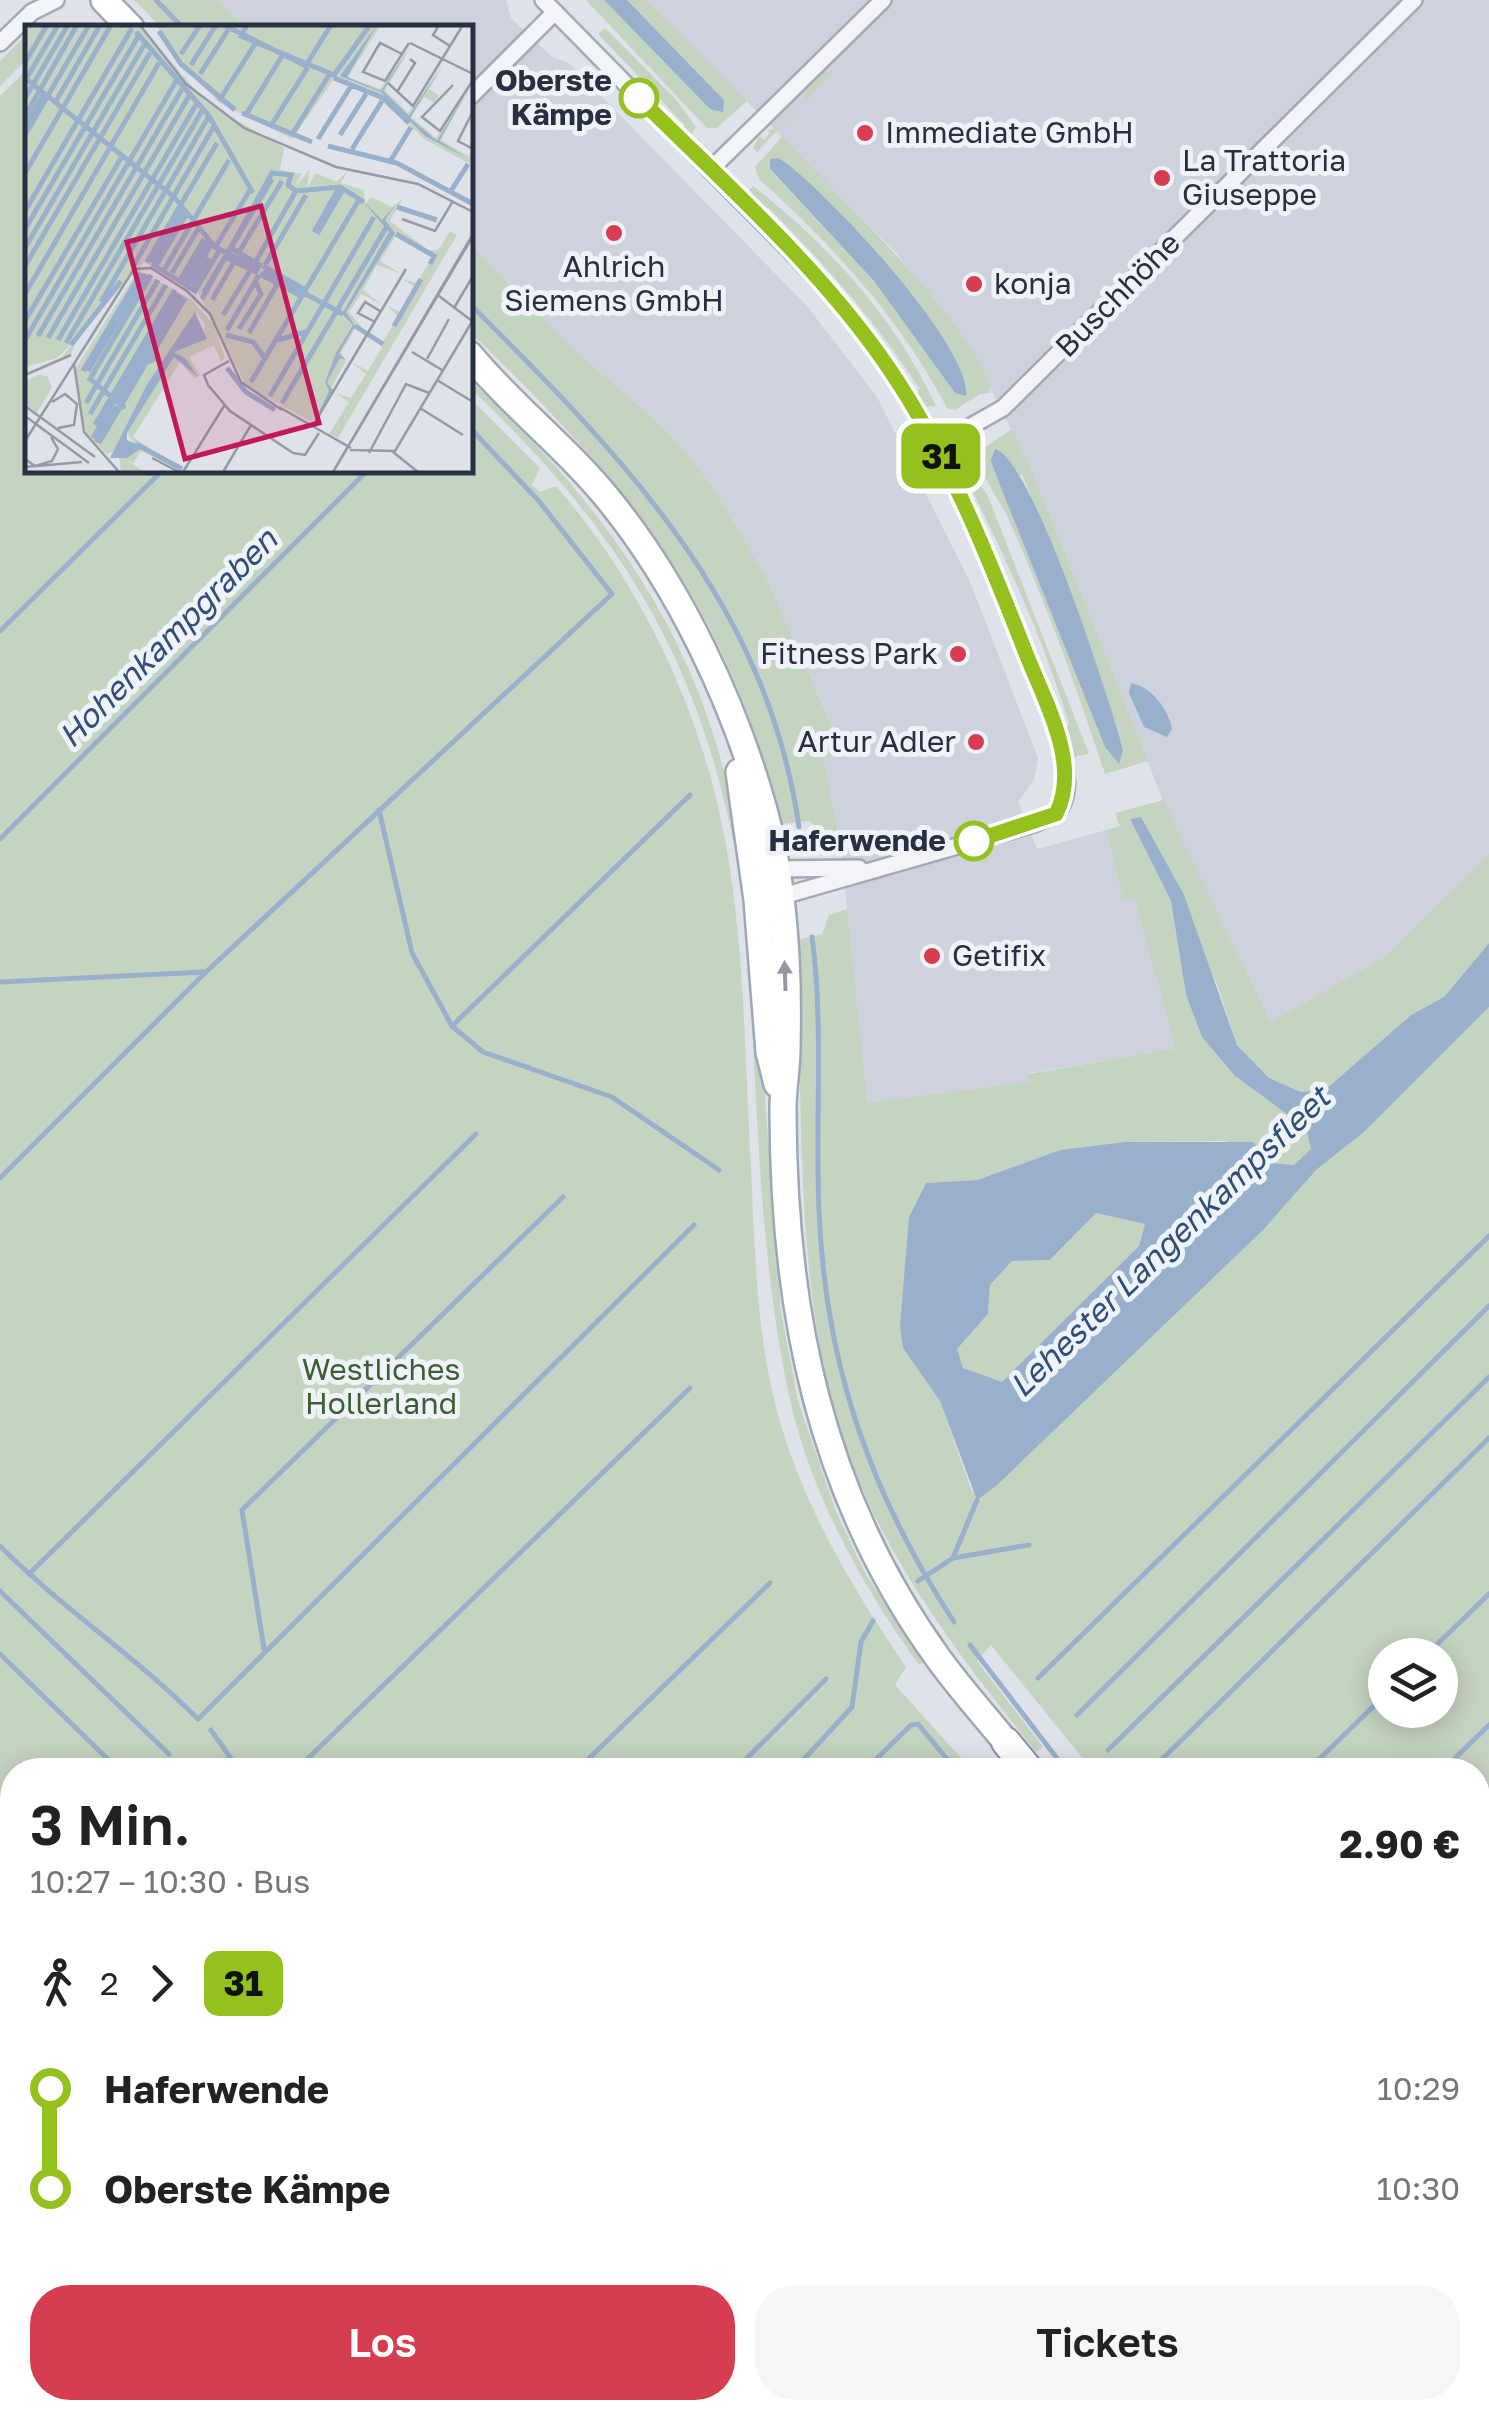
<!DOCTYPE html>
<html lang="de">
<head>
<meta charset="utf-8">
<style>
  body { margin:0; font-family:"Golos Text",sans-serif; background:#f6f6f6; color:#222; height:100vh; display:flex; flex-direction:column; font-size:38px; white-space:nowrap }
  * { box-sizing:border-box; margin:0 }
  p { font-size:32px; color:#767676 }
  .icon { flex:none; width:55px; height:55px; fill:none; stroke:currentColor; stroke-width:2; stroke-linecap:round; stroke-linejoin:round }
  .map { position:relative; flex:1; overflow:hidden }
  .sheet { position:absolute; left:0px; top:1758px; width:1490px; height:662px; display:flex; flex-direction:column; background:#fff; border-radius:40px 40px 0 0; box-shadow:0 5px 25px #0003 }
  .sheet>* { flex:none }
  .badge { padding:0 20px; border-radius:15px; font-size:35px; line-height:65px }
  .tools { position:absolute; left:1368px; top:1638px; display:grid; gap:20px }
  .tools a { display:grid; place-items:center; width:90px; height:90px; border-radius:50%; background:#fff; box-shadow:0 5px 25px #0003; font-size:50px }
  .map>.badge { position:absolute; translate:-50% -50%; box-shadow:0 0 0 5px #fff }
  .legs { display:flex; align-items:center; gap:15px; height:110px; padding:0 30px; font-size:32px }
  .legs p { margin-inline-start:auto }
  .summary { display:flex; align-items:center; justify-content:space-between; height:170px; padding:0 30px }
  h1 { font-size:55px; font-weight:600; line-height:75px }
  .cta { display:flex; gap:20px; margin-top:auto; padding:20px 30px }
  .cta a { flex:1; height:115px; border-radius:40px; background:#d63d50; color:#fff; font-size:40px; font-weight:600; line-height:115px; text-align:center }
  .cta a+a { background:#f6f6f6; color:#222 }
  ul { padding:0 30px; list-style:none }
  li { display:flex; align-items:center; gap:35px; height:100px; font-size:38px }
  li i { display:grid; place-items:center; width:15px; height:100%; margin:0 12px; background:currentColor }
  li i::after { content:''; width:25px; height:25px; margin:-12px; border:8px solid; border-radius:50%; background:#fff }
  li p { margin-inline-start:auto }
  li:first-child i { background:linear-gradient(#0000 50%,currentColor 0) }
  li:last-child i { background:linear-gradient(currentColor 50%,#0000 0) }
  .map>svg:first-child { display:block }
  .built { fill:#cdd2dc }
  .green { fill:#c5d4c0; fill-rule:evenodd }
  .water { fill:#98b0cc; fill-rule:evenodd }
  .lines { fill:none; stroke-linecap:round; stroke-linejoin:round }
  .stream { stroke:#98b0cc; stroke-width:5 }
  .street-casing { stroke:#a4aab4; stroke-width:20 }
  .primary-casing { stroke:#9ea7b6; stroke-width:30 }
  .highway-casing { stroke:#8690a1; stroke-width:32 }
  .street { stroke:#f2f4f7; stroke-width:15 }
  .primary { stroke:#fff; stroke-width:25 }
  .highway { stroke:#fff; stroke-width:28 }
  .oneway { fill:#9398a0 }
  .line-1-casing { stroke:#fff; stroke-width:22 }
  .line-1 { stroke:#95c11f; stroke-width:15 }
  .stop-1-dot { fill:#fff; stroke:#95c11f; stroke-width:5 }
  .poi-dot { fill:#d63d50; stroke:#eff2f7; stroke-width:4 }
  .labels { text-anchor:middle; stroke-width:10; stroke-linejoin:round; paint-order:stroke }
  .stop-label { font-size:30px; font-weight:bold; fill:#273042; stroke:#eff2f7; text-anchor:end }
  .poi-label { font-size:30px; fill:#273042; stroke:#eff2f7; text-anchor:start }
  .street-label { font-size:30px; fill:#273042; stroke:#eff2f7 }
  .park-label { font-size:30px; fill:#3b5e34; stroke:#eff2f7 }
  .water-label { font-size:32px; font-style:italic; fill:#2f4e78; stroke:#eff2f7 }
  .inset-river { fill:none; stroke:#98b0cc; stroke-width:5 }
  .inset-road { fill:none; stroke:#959ba6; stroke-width:2.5 }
  .view { fill:#c2185b; fill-opacity:0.15; stroke:#c2185b; stroke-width:5 }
  .inset-edge { fill:none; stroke:#273042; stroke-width:5 }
</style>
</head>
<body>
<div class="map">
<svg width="1489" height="2418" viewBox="0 0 1489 2418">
  <rect width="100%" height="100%" fill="#dfe3e9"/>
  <!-- built -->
  <g class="built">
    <polygon points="216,0 506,0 511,18 552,57 569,63 807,306 877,397 969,579 1038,758 1034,780 1018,802 1037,849 1107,830 1122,897 1134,896 1177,1048 1029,1073 1031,1082 866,1104 841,847 822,757 844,752 766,577 712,485 667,431 572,347 470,244 470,28 246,27"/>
    <polygon points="647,0 1489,0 1489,853 1384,957 1271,1022 1166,808 1027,459 973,356 897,254"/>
  </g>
  <!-- green -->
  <g class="green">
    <polygon points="134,0 216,0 246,27 161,27"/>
    <polygon points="586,0 604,0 710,109 724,100 627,0 647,0 747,101 717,128 707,128"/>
    <polygon points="605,28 677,101 696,127 692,134 684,132 684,124 598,34"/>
    <polygon points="27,34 27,59 0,86 0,61"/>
    <path d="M27,69L28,470H470V398L540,468L532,485L540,492L556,486C642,585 703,714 726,845C745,951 745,1062 751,1170C755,1249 756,1333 777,1411C802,1504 852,1588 906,1667L895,1685L972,1770H12V2408H1478V2138L1489,2132V2418H0V96Z"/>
    <polygon points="834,71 757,152 753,148 759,136 764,140 770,133 767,130 778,128 804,102 805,91 824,72"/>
    <path d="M782,137C823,179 992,343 990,393L980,394L955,410L947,408C901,319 832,245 759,179L755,167ZM779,158L873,249L955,393L874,281L770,170Z"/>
    <path d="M753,186C828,244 896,319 936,406L923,407L917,397L919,388C875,320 825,265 769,208L757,207L745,195Z"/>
    <path d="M470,244L572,347L667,431L712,485L766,577L844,753L823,758L841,847L815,839L819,829L809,821L782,824C726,603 631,487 470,332Z"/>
    <path d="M470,380C637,534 735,694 747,925C716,691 641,550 470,388Z"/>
    <path d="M1012,429L1027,459L1148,761L1105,774C1077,688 1046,603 1009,520C1002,503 975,468 978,452ZM1022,474L1076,609L1123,750L1105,747L1001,488Z"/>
    <path d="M970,473L987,494L1089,754L1074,757L1063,729L1069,724C1044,640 1006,559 967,480L960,479Z"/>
    <path d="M1163,800L1271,1022L1384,957L1489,853V943L1444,997L1411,1015L1325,1090L1301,1092L1269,1078L1237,1045L1218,987L1141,818L1130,819L1171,901L1186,995L1202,1037L1235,1076L1306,1128L1311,1149L1294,1165L1269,1163L1225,1141L1124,1142L1060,1150L977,1180L926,1183L903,1348L940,1401L972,1492L1221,1269L1316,1170L1364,1132L1489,1007V2089L1478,2095V1770H1092L991,1645L977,1661L1043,1747L1036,1752C958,1655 878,1551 840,1430C793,1279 803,1097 797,940L822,934L829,915L847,909L867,1103L1030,1082L1028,1074L1176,1048L1134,897L1122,898L1107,830L1120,826L1115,813ZM1385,1655H1440V1710H1385Z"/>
    <path d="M747,940H753L781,1311L798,1401L836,1512L865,1573L923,1662L919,1665C862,1585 812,1497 790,1400C757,1251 758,1092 747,940Z"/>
    <polygon points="1096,1213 1146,1224 1139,1246 1002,1383 963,1368 957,1349 988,1314 990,1285 1012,1261 1050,1260"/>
  </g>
  <!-- water -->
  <g class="water">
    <polygon points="604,0 627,0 724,100 723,112 710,109"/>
    <path d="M779,158C822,186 973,347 966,396L955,393L874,281L770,169V159Z"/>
    <path d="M995,449C1034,461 1110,702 1123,750L1119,764L1105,747L1001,488L991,461Z"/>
    <path d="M1131,683C1152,687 1168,709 1172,729L1167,737L1144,727L1129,693Z"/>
    <path d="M1141,817L1184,895L1237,1045L1269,1078L1301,1092L1325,1090L1411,1015L1444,997L1489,943V1007L1364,1132L1316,1170L1263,1230L996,1486L977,1500L940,1401L903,1348L900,1327L909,1217L926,1183L977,1180L1060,1150L1124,1142H1253L1269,1163L1294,1165L1311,1149L1306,1128L1235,1076L1202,1037L1186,995L1171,901L1130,819ZM1096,1213L1145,1224L1139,1246L1002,1382L963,1368L957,1349L988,1314L990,1285L1012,1261L1050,1260Z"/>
  </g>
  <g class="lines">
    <!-- stream -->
    <g class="stream">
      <polyline points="156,0 183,28"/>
      <path d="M470,304C622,456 767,603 799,827"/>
      <polyline points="0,631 163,470"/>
      <polyline points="379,810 412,953 452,1026 483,1052 612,1097 719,1170"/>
      <polyline points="0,839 368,470"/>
      <path d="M812,937C824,1027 815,1119 819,1210C825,1364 870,1493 954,1622"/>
      <polyline points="0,982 204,972"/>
      <polyline points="452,1026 690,795"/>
      <polyline points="0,1178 207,971 612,594 538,500 470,428"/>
      <path d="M0,1546C62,1608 135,1656 197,1718"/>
      <polyline points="953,1558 1029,1545"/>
      <polyline points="29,1574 476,1134"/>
      <polyline points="918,1581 953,1558 977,1500"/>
      <polyline points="0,1591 169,1754"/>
      <polyline points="970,1645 1066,1770"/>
      <polyline points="264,1649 242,1510 563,1197"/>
      <polyline points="0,1654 119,1770"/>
      <polyline points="1426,1655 1489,1594"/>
      <polyline points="1038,1678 1489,1236"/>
      <polyline points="1077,1715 1489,1306"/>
      <polyline points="198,1719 694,1225"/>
      <polyline points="211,1730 239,1770"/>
      <polyline points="1108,1750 1489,1377"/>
      <polyline points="180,1763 186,1770"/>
      <polyline points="296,1770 690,1388"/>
      <polyline points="577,1770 770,1583"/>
      <polyline points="735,1770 826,1679"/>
      <polyline points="794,1770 852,1707 861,1642 873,1621"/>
      <polyline points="865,1770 911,1725 918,1724 956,1770"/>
      <polyline points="1151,1770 1489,1438"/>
      <polyline points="1308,1770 1385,1695"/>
      <polyline points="1443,1770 1489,1725"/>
      <polyline points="1478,1875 1489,1864"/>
      <polyline points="0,1912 12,1900"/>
      <polyline points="1478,1948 1489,1937"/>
      <polyline points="1478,2019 1489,2008"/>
      <polyline points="0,2064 12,2052"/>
      <polyline points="1478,2080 1489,2072"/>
      <polyline points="1478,2164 1489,2160"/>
      <polyline points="1478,2308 1489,2297"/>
      <polyline points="0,2337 12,2325"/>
      <polyline points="729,2408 732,2418"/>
      <polyline points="60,2418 71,2408"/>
      <polyline points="129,2418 139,2408"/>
      <polyline points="279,2418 290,2408"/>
      <polyline points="781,2418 792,2408"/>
      <polyline points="923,2418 934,2408"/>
      <polyline points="996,2418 1007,2408"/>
      <polyline points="1071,2418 1081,2408"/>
      <polyline points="1229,2418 1239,2408"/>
      <polyline points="1367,2418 1377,2408"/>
    </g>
    <defs>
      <g id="street">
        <path d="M543,0C605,63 667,126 729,189C786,246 845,303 891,370C954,463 995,574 1036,678C1048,709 1085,788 1055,814C1050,818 1040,821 1034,824L776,898"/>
        <polyline points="0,43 32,12 56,0"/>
        <polyline points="470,97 555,12"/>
        <polyline points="710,170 883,0"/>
        <polyline points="936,446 1003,408 1414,0"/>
        <polyline points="772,869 859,868"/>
      </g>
      <g id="primary">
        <polyline points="104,0 131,28"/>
        <path d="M470,355C512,406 567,448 609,500C679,586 734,702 764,810C785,885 789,969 787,1048C787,1068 783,1089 783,1109C783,1309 819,1493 938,1658C959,1687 983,1714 1006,1742"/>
        <polyline points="739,772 757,900 769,1052 777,1084"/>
      </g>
      <g id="highway">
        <polyline points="1006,1742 1029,1770"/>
        <polyline points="1478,2110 1489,2102"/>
      </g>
    </defs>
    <!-- street casing -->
    <use href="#street" class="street-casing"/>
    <!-- primary casing -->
    <use href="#primary" class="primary-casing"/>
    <!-- highway casing -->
    <use href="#highway" class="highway-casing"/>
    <!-- street -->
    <use href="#street" class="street"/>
    <!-- primary -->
    <use href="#primary" class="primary"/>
    <!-- highway -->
    <use href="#highway" class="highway"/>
  </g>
  <!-- one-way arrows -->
  <defs><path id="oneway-solid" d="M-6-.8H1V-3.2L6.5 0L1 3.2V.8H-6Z" transform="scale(2.5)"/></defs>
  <use class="oneway" href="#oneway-solid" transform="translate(785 976) rotate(-92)"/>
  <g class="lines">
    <defs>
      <path id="line-1" d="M639,98C725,184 821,268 890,370C949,457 989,559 1027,656C1046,704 1081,765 1056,814L974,841"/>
    </defs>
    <!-- line-1 casing -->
    <use href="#line-1" class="line-1-casing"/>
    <!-- line-1 -->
    <use href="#line-1" class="line-1"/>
  </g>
  <!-- markers -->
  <g class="stop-1-dot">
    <circle cx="639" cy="98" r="18"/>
    <circle cx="974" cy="841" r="18"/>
  </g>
  <g class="poi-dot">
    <circle cx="865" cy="133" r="10"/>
    <circle cx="1162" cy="178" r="10"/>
    <circle cx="614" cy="233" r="10"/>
    <circle cx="974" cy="284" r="10"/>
    <circle cx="958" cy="654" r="10"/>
    <circle cx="976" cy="742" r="10"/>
    <circle cx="932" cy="956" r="10"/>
  </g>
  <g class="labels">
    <!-- stop labels -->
    <g class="stop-label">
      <text x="612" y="91">Oberste<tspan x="612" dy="34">Kämpe</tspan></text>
      <text x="946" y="851">Haferwende</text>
    </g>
    <!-- poi labels -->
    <g class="poi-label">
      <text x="885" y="143">Immediate GmbH</text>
      <text x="1182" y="171">La Trattoria<tspan x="1182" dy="34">Giuseppe</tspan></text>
      <text x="614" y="277" text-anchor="middle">Ahlrich<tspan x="614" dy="34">Siemens GmbH</tspan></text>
      <text x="994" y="294">konja</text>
      <text x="938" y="664" text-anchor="end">Fitness Park</text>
      <text x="956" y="752" text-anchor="end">Artur Adler</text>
      <text x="952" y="966">Getifix</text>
    </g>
    <!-- street labels -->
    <g class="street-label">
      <text transform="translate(1118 295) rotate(-45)" y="10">Buschhöhe</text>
    </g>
    <!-- park labels -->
    <g class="park-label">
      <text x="381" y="1380">Westliches<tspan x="381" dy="34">Hollerland</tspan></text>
    </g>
    <!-- water labels -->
    <g class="water-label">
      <text transform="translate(168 638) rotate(-45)" y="11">Hohenkampgraben</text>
      <text transform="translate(1170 1242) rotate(-44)" y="11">Lehester Langenkampsfleet</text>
    </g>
  </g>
  <!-- overview -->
  <g transform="translate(25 25)">
    <rect width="448" height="448" fill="#dfe3e9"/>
    <path d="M0,0H114L181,77L259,123L255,145L277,149L269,163L285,144L282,163L291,148L311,157L323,146L316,158L339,165L340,179L346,172L367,182L377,174L374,181L392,189L372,183L365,196L403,225H413L425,206L432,210L313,413L304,409L324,377L310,368L326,373L341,349L325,336L343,346L357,322L344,311L358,317L373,291L361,280L375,287L390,262L377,254L392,258L407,232L371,211L355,236L375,248L352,240L338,265L357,280L336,269L324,287L338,304H330L316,328L321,336L287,397L222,362L173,268L119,237L53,311L46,329L36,333L51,314L32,333L0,342ZM131,0H356L323,52L355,64L387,21L360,65L383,88L419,40L404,64L414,70L409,78L399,72L386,92L411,113L447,56L416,115L443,131L447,126V140L399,114L358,74L309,54L267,114L195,78L156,39ZM113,245L166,274L189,300L200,333L196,337L189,320L164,332L175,350L170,354L155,337L108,412L157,446L116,426L108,438L99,434L120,447H96L94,431L87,432L113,423L102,408L149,332L167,345L149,326L178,316L180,299L171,288L121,361L89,426L82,429L61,409L49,346ZM13,350L22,351L27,362L12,388L0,378V356Z" fill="#c5d4c0"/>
    <path d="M352,0L322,52L356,66L385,21L358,66L384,91L417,40L385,93L412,116L447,59L414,116L442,133L400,111L356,67L315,51ZM337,175L357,195L370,180L360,195L370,208L321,287L330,301L314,328L321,335L315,333L302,357L308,365L288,398L304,366L300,357L311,328L328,300L317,289L364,207ZM170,287L182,314L149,327L161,334L173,352L149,332L102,408V415L118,422L102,433H85L121,361Z" fill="#98b0cc"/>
    <path class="inset-river" d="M199,0L281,41M222,0L216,11L309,50L345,0M134,6L156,39L210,85M111,7L184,91L228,168M156,29L175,0M283,37L306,0M0,38L22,0M166,40L191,0M175,49L203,5M0,53L149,172L190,222L235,244M309,53L358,73L384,98M0,56L33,0M0,73L43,0M31,76L75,0M194,76L230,19M217,88L287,117M222,88L257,31M0,91L52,0M247,99L283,42M0,101L19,69M0,110L64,0M315,110L341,69M266,111L304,50M293,114L326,61M303,121L372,138L448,179M327,124L357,76M366,135L386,102M0,148L86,0M426,166L443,139M372,182L412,195M0,186L107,3M0,204L114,10M289,207L314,163M292,209L318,164M371,209L409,231L405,239M191,221L225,165M0,223L119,20M214,227L257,156M231,236L271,166M122,237L192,118M127,238L158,185M127,239L170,266L194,226M132,239L161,190M109,240L189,101M240,240L281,170M0,241L125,28M237,241L206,223L247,154M238,241L279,264M139,245L204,135M238,246L318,289M147,248L173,204M235,249L276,271M155,255L179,214M159,256L183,216M162,260L186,220M167,261L184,233M179,267L200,232L233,248M0,269L134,38M177,274L247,148L266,150L263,160L271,166L315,162L339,177M187,275L209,237M76,277L184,91M198,290L226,244M0,296L96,133M330,301L358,319M369,301L396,254M214,304L236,269L231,258M202,305L234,250M224,308L253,258M201,310L228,317L240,333M13,311L157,64M23,313L164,71M0,315L151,56M33,315L172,78M253,315L283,306M41,318L178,84M46,320L96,256M123,336L160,273M202,343L221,367L250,385M58,346L116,248M63,346L121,249M226,357L335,173M245,371L349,192M94,377L156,270M61,378L133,255M257,378L362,201M100,383L65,354L126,250M65,389L141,260M70,400L150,265M68,413L152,268M71,417L92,381M74,418L121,338L131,333M111,419L157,444"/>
    <path class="inset-road" d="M115,0L161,59L219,103L311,142L393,159L448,187M414,0L408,10L425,21M385,18L448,49M377,29L355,18L338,47L360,56L384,18M363,58L388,81L438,0M428,60L397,92L415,106L448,55M372,67L390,38L385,34M448,86L433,116L448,124M377,194L410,206L428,176M162,266L185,289L216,357L257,385M414,271L447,296M429,283L448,251M350,297L333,288L340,277L355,286M387,327L417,345M402,334L424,294M204,336L179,350L183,360L205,386L268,428M49,338L59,407L94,447M0,350L46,330M412,355L448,377M27,377L40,369L52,379L49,400L33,403M0,381L70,432M254,382L326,423M395,383L438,410M0,391L64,438M287,402L381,244M0,416L109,244L126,243L162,266M325,425L370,426L448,295M368,427L393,447M268,428L280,430L294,408M344,428L381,359L404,368M127,433L154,447M0,434L10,441L27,436L33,424L26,412M0,442L57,437M158,447L199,381M198,447L226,400M308,447L448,209M308,447L448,211"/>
    <path class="view" d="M236,181L294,398L160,434L102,217Z"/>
    <rect width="448" height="448" class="inset-edge"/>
  </g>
</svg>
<div class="tools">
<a><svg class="icon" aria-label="layers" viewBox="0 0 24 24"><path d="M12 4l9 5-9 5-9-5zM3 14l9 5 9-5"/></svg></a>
</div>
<b class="badge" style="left:941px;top:456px;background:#95c11f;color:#111">31</b>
<section class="sheet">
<div class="summary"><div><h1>3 Min.</h1><p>10:27 – 10:30 · Bus</p></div><b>2.90 €</b></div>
<div class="legs"><svg class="icon" aria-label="walk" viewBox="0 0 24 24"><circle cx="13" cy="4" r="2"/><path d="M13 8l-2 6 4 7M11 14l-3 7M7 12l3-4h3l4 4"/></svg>2<svg class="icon" aria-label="forward" viewBox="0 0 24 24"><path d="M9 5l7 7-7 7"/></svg><b class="badge" style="background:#95c11f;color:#111">31</b></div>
<ul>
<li><i style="color:#95c11f"></i><b>Haferwende</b><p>10:29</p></li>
<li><i style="color:#95c11f"></i><b>Oberste Kämpe</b><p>10:30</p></li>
</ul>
<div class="cta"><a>Los</a><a>Tickets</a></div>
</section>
</div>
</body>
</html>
